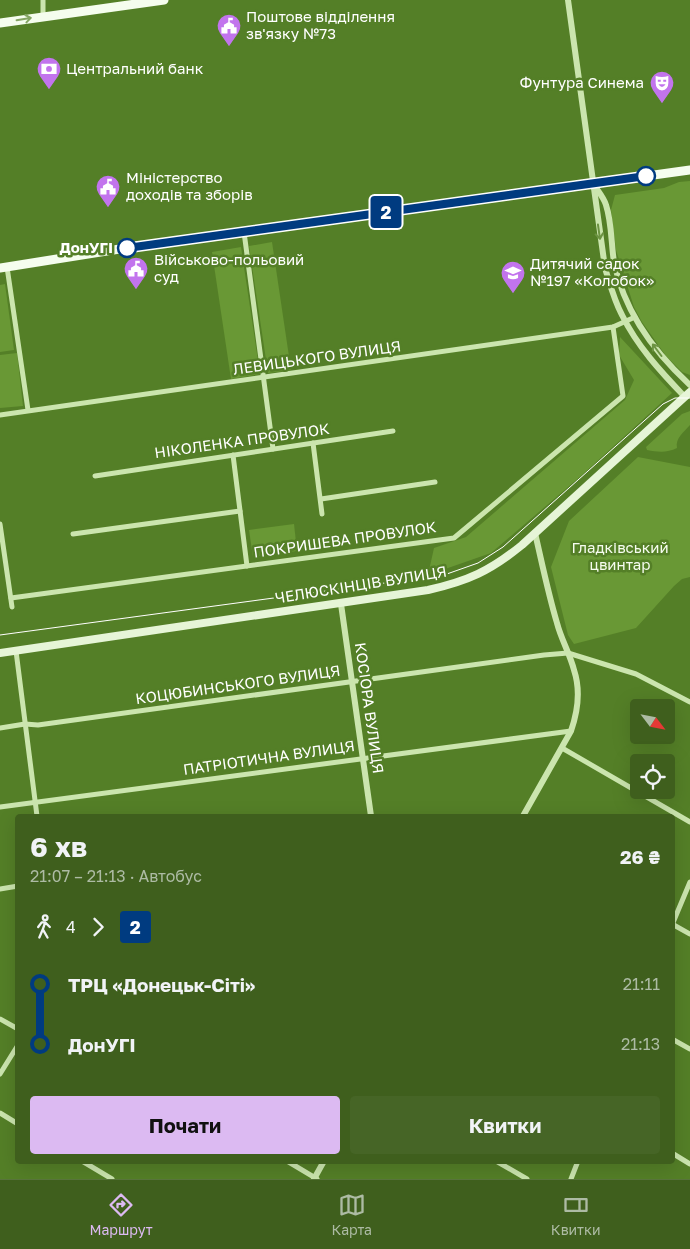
<!DOCTYPE html>
<html lang="uk">
<head>
<meta charset="utf-8">
<style>
  body { margin:0; font-family:"Golos Text",sans-serif; background:#466526; color:#f1f3f6; height:100vh; display:flex; flex-direction:column; font-size:19px; white-space:nowrap }
  * { box-sizing:border-box; margin:0 }
  p { font-size:16px; color:#adbba4 }
  .icon { flex:none; width:28px; height:28px; fill:none; stroke:currentColor; stroke-width:2; stroke-linecap:round; stroke-linejoin:round }
  .map { position:relative; flex:1; overflow:hidden }
  .details { position:absolute; left:15px; top:814px; width:660px; height:350px; display:flex; flex-direction:column; background:#3f5f1d; border-radius:5px; box-shadow:0 5px 20px #0002 }
  .details>* { flex:none }
  .badge { padding:0 10px; border-radius:4px; font-size:18px; line-height:32px }
  .needle { width:32px; rotate:122deg }
  .buttons { position:absolute; left:630px; top:699px; display:grid; gap:10px }
  .buttons a { display:grid; place-items:center; width:45px; height:45px; border-radius:5px; background:#3f5f1d; box-shadow:0 5px 20px #0002; font-size:25px }
  .map>.badge { position:absolute; translate:-50% -50%; box-shadow:0 0 0 2px #fff }
  .legs { display:flex; align-items:center; gap:8px; height:55px; padding:0 15px; font-size:16px }
  .legs p { margin-inline-start:auto }
  .overview { display:flex; align-items:center; justify-content:space-between; height:85px; padding:0 15px }
  h1 { font-size:28px; font-weight:700; line-height:38px }
  .action { display:flex; gap:10px; margin-top:auto; padding:10px 15px }
  .action a { flex:1; height:58px; border-radius:5px; background:#dcbaf2; color:#111; font-size:20px; font-weight:700; line-height:58px; text-align:center }
  .action a+a { background:#466526; color:#f1f3f6 }
  ul { padding:0 15px; list-style:none }
  li { display:flex; align-items:center; gap:18px; height:60px; font-size:19px }
  li i { display:grid; place-items:center; width:8px; height:100%; margin:0 6px; background:currentColor }
  li i::after { content:''; width:12px; height:12px; margin:-6px; border:4px solid; border-radius:50%; background:#3f5f1d }
  li p { margin-inline-start:auto }
  li:first-child i { background:linear-gradient(#0000 50%,currentColor 0) }
  li:last-child i { background:linear-gradient(currentColor 50%,#0000 0) }
  .menu { display:flex; justify-content:space-around; align-items:center; height:70px; border-top:1px solid #58743b; background:#3f5f1d; font-size:14px; color:#adbba4 }
  .menu a { display:grid; justify-items:center; gap:2px }
  .menu .selected { color:#dcbaf2 }
  .map>svg:first-child { display:block }
  .green { fill:#699835 }
  .lines { fill:none; stroke-linecap:round; stroke-linejoin:round }
  .minor { stroke:#cbe5ae; stroke-width:5 }
  .tertiary { stroke:#cbe5ae; stroke-width:6 }
  .secondary { stroke:#e6f5d7; stroke-width:8 }
  .primary { stroke:#f5fdee; stroke-width:9 }
  .tram { stroke:#fff; stroke-width:1 }
  .oneway { stroke:#84a563 }
  .oneway2 { stroke:#6c9342 }
  .line-1-casing { stroke:#fff; stroke-width:11 }
  .line-1 { stroke:#003b80; stroke-width:8 }
  .stop-1-dot { fill:#fff; stroke:#003b80; stroke-width:2.5 }
  .labels { text-anchor:middle; stroke-width:5; stroke-linejoin:round; paint-order:stroke }
  .poi-label { font-size:15px; fill:#fff; stroke:#547f27; text-anchor:start }
  .stop-label { font-size:15px; font-weight:bold; fill:#fff; stroke:#547f27; text-anchor:end }
  .street-label { font-size:15px; fill:#fff; stroke:#547f27 }
  .park-label { font-size:15px; fill:#f6fcef; stroke:#547f27 }
</style>
</head>
<body>
<div class="map">
<svg width="690" height="1179" viewBox="0 0 690 1179">
  <rect width="100%" height="100%" fill="#547f27"/>
  <!-- green -->
  <g class="green">
    <polygon points="690,181 690,375 682,372 666,356 642,322 634,307 616,250 611,210 615,195 664,188 679,182"/>
    <polygon points="272,242 291,370 268,373 249,246"/>
    <polygon points="241,247 260,374 231,379 212,252"/>
    <polygon points="5,284 14,350 0,352 0,285"/>
    <polygon points="620,337 672,393 581,476 491,553 428,575 434,548 466,537 625,400 634,380 619,355"/>
    <polygon points="17,353 23,406 0,408 0,355"/>
    <path d="M690,411V425C684,432 675,438 677,448C667,453 658,452 647,450L646,447L682,414Z"/>
    <polygon points="638,457 690,467 690,577 682,579 674,586 636,628 574,644 568,635 551,567 569,521"/>
    <polygon points="294,524 297,551 253,557 249,530"/>
  </g>
  <g class="lines">
    <!-- minor -->
    <g class="minor">
      <polyline points="43,17 43,0"/>
      <polyline points="244,232 273,449"/>
      <polyline points="7,267 28,410"/>
      <polyline points="0,415 613,327 635,317"/>
      <polyline points="313,443 322,514"/>
      <polyline points="233,455 247,566"/>
      <polyline points="95,476 393,431"/>
      <polyline points="321,499 435,482"/>
      <polyline points="0,524 12,607"/>
      <polyline points="73,534 240,511"/>
      <polyline points="11,598 454,538 623,396 613,327"/>
      <polyline points="16,651 37,816"/>
      <polyline points="0,728 25,724 38,725 544,655 568,653 636,674 690,702"/>
      <polyline points="562,748 690,822"/>
      <polyline points="0,807 571,731"/>
      <polyline points="0,889 18,886"/>
      <polyline points="672,924 690,934"/>
      <polyline points="672,925 690,882"/>
      <polyline points="0,1019 18,1029"/>
      <polyline points="672,1039 690,1049"/>
      <polyline points="0,1074 18,1045"/>
      <polyline points="0,1113 18,1124"/>
      <polyline points="672,1153 690,1164"/>
      <polyline points="82,1161 112,1179"/>
      <polyline points="287,1161 317,1179"/>
      <polyline points="496,1161 527,1179"/>
      <polyline points="571,1179 578,1161"/>
    </g>
    <!-- tertiary -->
    <g class="tertiary">
      <path d="M568,0L605,268C610,284 614,300 622,315C637,346 661,372 685,397"/>
      <path d="M594,185C598,191 604,198 606,205C612,223 611,244 614,262C624,311 654,352 690,385"/>
      <polyline points="341,604 371,816"/>
      <path d="M523,816L571,731C578,711 581,691 574,670C570,654 561,639 557,623C548,593 542,563 535,533"/>
      <polyline points="314,1179 324,1161"/>
    </g>
    <!-- secondary -->
    <path class="secondary" d="M0,653L428,590C468,581 490,571 522,545L690,392"/>
    <!-- primary -->
    <g class="primary">
      <polyline points="0,23 164,0"/>
      <polyline points="0,268 126,248 690,170"/>
    </g>
    <!-- tram -->
    <polyline class="tram" points="0,635 444,575 478,563 503,547 663,404 675,398 690,398"/>
  </g>
  <!-- one-way arrows -->
  <defs><path id="oneway-shaft" d="M-6 0H5M1.5-3L5.5 0L1.5 3" fill="none" stroke-width="1.6" stroke-linecap="round" stroke-linejoin="round" transform="scale(1.25)"/></defs>
  <use class="oneway" href="#oneway-shaft" transform="translate(24 19) rotate(-9)"/>
  <g class="oneway2">
    <use href="#oneway-shaft" transform="translate(599 232) rotate(82)"/>
    <use href="#oneway-shaft" transform="translate(657 350) rotate(-127)"/>
  </g>
  <g class="lines">
    <defs>
      <polyline id="line-1" points="127,248 646,176"/>
    </defs>
    <!-- line-1 casing -->
    <use href="#line-1" class="line-1-casing"/>
    <!-- line-1 -->
    <use href="#line-1" class="line-1"/>
  </g>
  <!-- icons -->
  <defs>
    <symbol id="civic-pin" viewBox="-11 -11 22 30"><path d="M0 17L-7.5 6A9.5 9.5 0 1 1 7.5 6Z" fill="#c274ed" stroke="#547f27"/><path d="M-.6-6.5H3V-4.5H.6V-3L4-1V1h2V6H-6V1h2V-1L-.6-3ZM-1.2 2.5V6h2.4V2.5Z" fill="#fff"/></symbol>
    <symbol id="bank-pin" viewBox="-11 -11 22 30"><path d="M0 17L-7.5 6A9.5 9.5 0 1 1 7.5 6Z" fill="#c274ed" stroke="#547f27"/><path d="M-6-4H6V4H-6ZM0-2.3a2.3 2.3 0 1 0 0 4.6a2.3 2.3 0 1 0 0-4.6Z" fill="#fff"/></symbol>
    <symbol id="theatre-pin" viewBox="-11 -11 22 30"><path d="M0 17L-7.5 6A9.5 9.5 0 1 1 7.5 6Z" fill="#c274ed" stroke="#547f27"/><path d="M-5-5.5Q0-4 5-5.5V0Q5 5 0 6Q-5 5-5 0ZM-3.3-2.5H-1v1.5H-3.3ZM1-2.5H3.3v1.5H1ZM-2.8 1Q0 5.5 2.8 1Z" fill="#fff"/></symbol>
    <symbol id="school-pin" viewBox="-11 -11 22 30"><path d="M0 17L-7.5 6A9.5 9.5 0 1 1 7.5 6Z" fill="#c274ed" stroke="#547f27"/><path d="M0-5L7-2L0 1L-7-2ZM-4 1L0 2.5L4 1V4Q0 6-4 4Z" fill="#fff"/></symbol>
  </defs>
  <g fill-rule="evenodd">
    <use href="#civic-pin" x="215" y="12" width="28" height="38"/>
    <use href="#bank-pin" x="35" y="55" width="28" height="38"/>
    <use href="#theatre-pin" x="648" y="69" width="28" height="38"/>
    <use href="#civic-pin" x="94" y="173" width="28" height="38"/>
    <use href="#civic-pin" x="122" y="255" width="28" height="38"/>
    <use href="#school-pin" x="499" y="259" width="28" height="38"/>
  </g>
  <!-- markers -->
  <g class="stop-1-dot">
    <circle cx="646" cy="176" r="9"/>
    <circle cx="127" cy="248" r="9"/>
  </g>
  <g class="labels">
    <!-- poi labels -->
    <g class="poi-label">
      <text x="246" y="22">Поштове відділення<tspan x="246" dy="17">зв'язку №73</tspan></text>
      <text x="66" y="74">Центральний банк</text>
      <text x="644" y="88" text-anchor="end">Фунтура Синема</text>
      <text x="126" y="183">Міністерство<tspan x="126" dy="17">доходів та зборів</tspan></text>
      <text x="154" y="265">Військово-польовий<tspan x="154" dy="17">суд</tspan></text>
      <text x="530" y="269">Дитячий садок<tspan x="530" dy="17">№197 «Колобок»</tspan></text>
    </g>
    <!-- stop labels -->
    <g class="stop-label">
      <text x="113" y="253">ДонУГІ</text>
    </g>
    <!-- street labels -->
    <g class="street-label">
      <text transform="translate(317 358) rotate(-8)" y="5">ЛЕВИЦЬКОГО ВУЛИЦЯ</text>
      <text transform="translate(242 441) rotate(-8)" y="5">НІКОЛЕНКА ПРОВУЛОК</text>
      <text transform="translate(345 540) rotate(-8)" y="5">ПОКРИШЕВА ПРОВУЛОК</text>
      <text transform="translate(361 585) rotate(-9)" y="5">ЧЕЛЮСКІНЦІВ ВУЛИЦЯ</text>
      <text transform="translate(238 685) rotate(-8)" y="5">КОЦЮБИНСЬКОГО ВУЛИЦЯ</text>
      <text transform="translate(369 708) rotate(82)" y="5">КОСІОРА ВУЛИЦЯ</text>
      <text transform="translate(269 758) rotate(-8)" y="5">ПАТРІОТИЧНА ВУЛИЦЯ</text>
    </g>
    <!-- park labels -->
    <g class="park-label">
      <text x="620" y="553">Гладківський<tspan x="620" dy="17">цвинтар</tspan></text>
    </g>
  </g>
</svg>
<div class="buttons">
<a><svg class="needle" viewBox="-14 -14 28 28"><path d="M0-13l5 13h-10z" fill="#e53935"/><path d="M0 13l5-13h-10z" fill="#adbba4"/></svg></a>
<a><svg class="icon" aria-label="locate" viewBox="0 0 24 24"><circle cx="12" cy="12" r="6"/><path d="M12 2v4M12 18v4M2 12h4M18 12h4"/></svg></a>
</div>
<b class="badge" style="left:386px;top:212px;background:#003b80;color:#fff">2</b>
<section class="details">
<div class="overview"><div><h1>6 хв</h1><p>21:07 – 21:13 · Автобус</p></div><b>26 ₴</b></div>
<div class="legs"><svg class="icon" aria-label="walk" viewBox="0 0 24 24"><circle cx="13" cy="4" r="2"/><path d="M13 8l-2 6 4 7M11 14l-3 7M7 12l3-4h3l4 4"/></svg>4<svg class="icon" aria-label="forward" viewBox="0 0 24 24"><path d="M9 5l7 7-7 7"/></svg><b class="badge" style="background:#003b80;color:#fff">2</b></div>
<ul>
<li><i style="color:#003b80"></i><b>ТРЦ «Донецьк-Сіті»</b><p>21:11</p></li>
<li><i style="color:#003b80"></i><b>ДонУГІ</b><p>21:13</p></li>
</ul>
<div class="action"><a>Почати</a><a>Квитки</a></div>
</section>
</div>
<nav class="menu">
<a class="selected"><svg class="icon" aria-label="directions" viewBox="0 0 24 24"><path d="M12 3l9 9-9 9-9-9zM9 14v-3h6M13 9l2 2-2 2"/></svg>Маршрут</a>
<a><svg class="icon" aria-label="map" viewBox="0 0 24 24"><path d="M3 6l6-2 6 2 6-2v14l-6 2-6-2-6 2zM9 4v14M15 6v14"/></svg>Карта</a>
<a><svg class="icon" aria-label="tickets" viewBox="0 0 24 24"><path d="M3 7h18v10H3zM15 7v10"/></svg>Квитки</a>
</nav>
</body>
</html>
